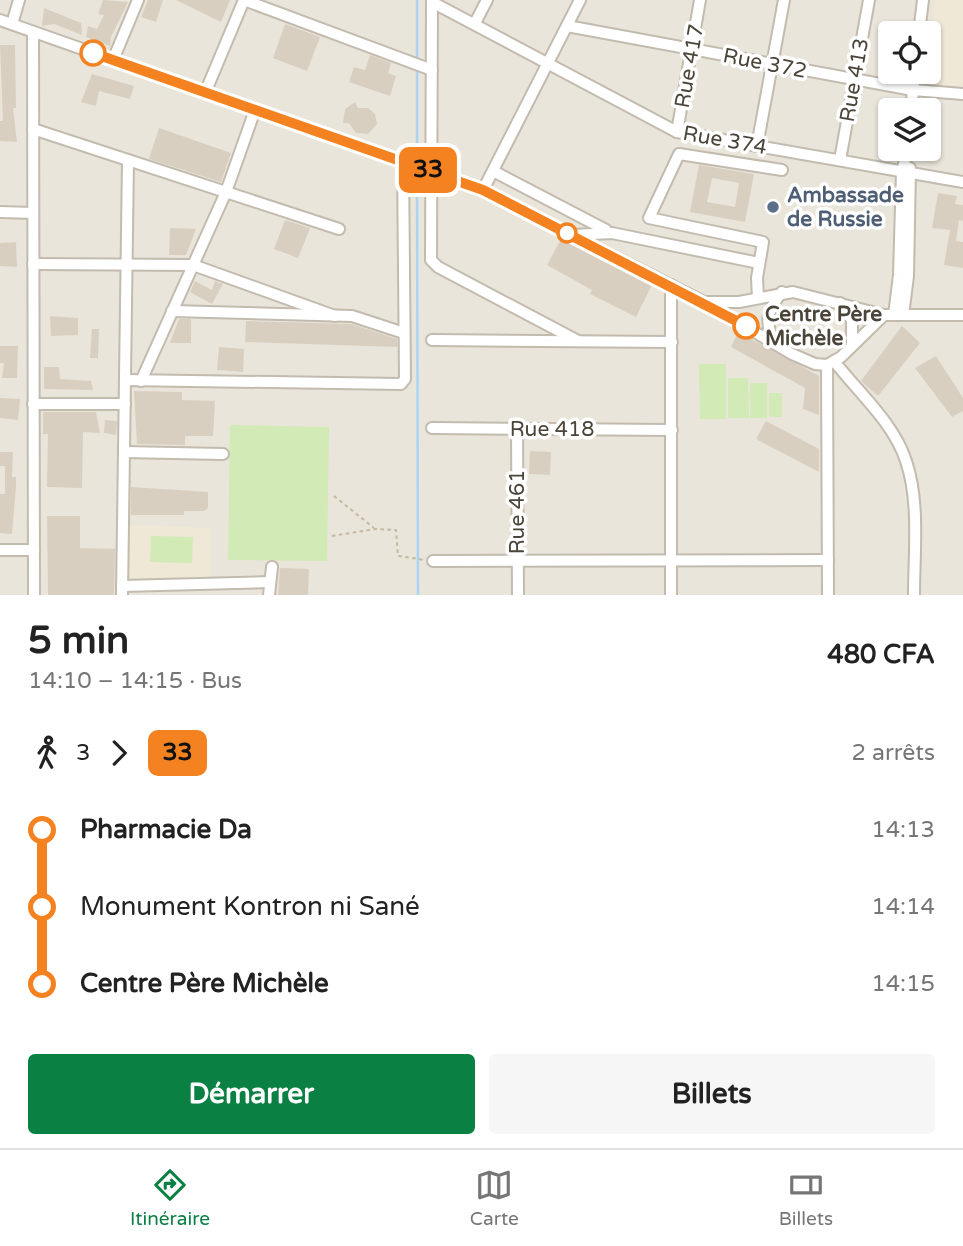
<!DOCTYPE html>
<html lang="fr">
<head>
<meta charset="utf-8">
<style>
  body { margin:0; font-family:"Varela Round",sans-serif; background:#f6f6f6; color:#222; height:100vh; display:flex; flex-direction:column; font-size:26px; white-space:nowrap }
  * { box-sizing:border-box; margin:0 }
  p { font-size:23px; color:#767676 }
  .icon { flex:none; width:38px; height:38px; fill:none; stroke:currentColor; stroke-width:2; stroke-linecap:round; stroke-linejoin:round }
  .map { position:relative; height:595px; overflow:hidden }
  .panel { display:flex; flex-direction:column; background:#fff; flex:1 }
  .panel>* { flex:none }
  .badge { padding:0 14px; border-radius:10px; font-size:24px; line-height:46px }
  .fabs { position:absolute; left:878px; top:21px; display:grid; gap:14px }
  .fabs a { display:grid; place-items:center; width:63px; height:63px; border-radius:7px; background:#fff; box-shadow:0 2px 5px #0004; font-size:35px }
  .map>.badge { position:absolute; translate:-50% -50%; box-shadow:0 0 0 4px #fff }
  .legs { display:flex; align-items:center; gap:10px; height:77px; padding:0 28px; font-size:23px }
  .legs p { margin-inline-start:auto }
  .head { display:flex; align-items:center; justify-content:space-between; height:119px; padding:0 28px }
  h1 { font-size:38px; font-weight:800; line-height:52px }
  .action { display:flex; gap:14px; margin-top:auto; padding:14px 28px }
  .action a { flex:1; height:80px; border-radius:7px; background:#0b8043; color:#fff; font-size:28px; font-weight:800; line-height:80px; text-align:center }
  .action a+a { background:#f6f6f6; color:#222 }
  ul { padding:0 28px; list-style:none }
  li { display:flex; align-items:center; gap:24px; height:77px; font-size:26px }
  li i { display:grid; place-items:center; width:10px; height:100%; margin:0 9px; background:currentColor }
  li i::after { content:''; width:18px; height:18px; margin:-9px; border:5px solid; border-radius:50%; background:#fff }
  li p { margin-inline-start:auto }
  li:first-child i { background:linear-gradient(#0000 50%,currentColor 0) }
  li:last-child i { background:linear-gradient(currentColor 50%,#0000 0) }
  .menu { display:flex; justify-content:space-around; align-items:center; height:98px; border-top:2px solid #e0e0e0; background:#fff; font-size:19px; color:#767676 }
  .menu a { display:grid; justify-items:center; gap:4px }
  .menu .active { color:#0b8043 }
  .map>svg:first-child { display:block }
  .residential { fill:#eae5da; fill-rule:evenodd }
  .education { fill:#efe8d6 }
  .green { fill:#d2eab5 }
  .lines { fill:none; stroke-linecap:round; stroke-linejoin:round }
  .stream { stroke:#a9d4f2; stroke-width:2.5 }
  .building { fill:#d8cfc1; fill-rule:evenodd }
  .minor-casing { stroke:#c2bbae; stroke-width:14 }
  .path { stroke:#c4b79f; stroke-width:2; stroke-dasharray:3.5 3.5; stroke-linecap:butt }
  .minor { stroke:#fff; stroke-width:10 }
  .line-1-casing { stroke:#fff; stroke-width:16 }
  .line-1 { stroke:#f58220; stroke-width:10 }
  .stop-1-dot { fill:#fff; stroke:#f58220; stroke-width:3.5 }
  .service-dot { fill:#5c6f8a; stroke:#fff; stroke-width:2.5 }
  .labels { text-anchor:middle; stroke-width:7; stroke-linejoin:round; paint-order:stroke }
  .street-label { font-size:21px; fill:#4b4439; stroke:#fff }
  .service-label { font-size:21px; font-weight:bold; fill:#4e5e75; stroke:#fff; text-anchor:start }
  .stop-label { font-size:21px; font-weight:bold; fill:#4b4439; stroke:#fff; text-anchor:start }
</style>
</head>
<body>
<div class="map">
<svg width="963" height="595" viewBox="0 0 963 595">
  <rect width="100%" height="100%" fill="#f6f3ec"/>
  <!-- residential -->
  <path class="residential" d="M0,0H963V595H0ZM891,33H929V72H891ZM891,110H929V149H891Z"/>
  <!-- education -->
  <g class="education">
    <polygon points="934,0 963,0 963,86 928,84"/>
    <polygon points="130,525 210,528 211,581 129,580"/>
  </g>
  <!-- green -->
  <g class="green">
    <polygon points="699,364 726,364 726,419 700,419"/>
    <polygon points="728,378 748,378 749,418 728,418"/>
    <rect x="750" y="383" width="17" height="35"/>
    <rect x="769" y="393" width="13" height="24"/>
    <polygon points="230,425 329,427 327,561 228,560"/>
    <polygon points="151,536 193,537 192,563 150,562"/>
  </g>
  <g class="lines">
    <!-- stream -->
    <g class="stream">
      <polyline points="417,0 417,60"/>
      <polyline points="417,70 417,165"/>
      <polyline points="417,171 418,595"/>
    </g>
  </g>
  <!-- building -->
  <g class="building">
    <polygon points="103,0 128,2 111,37 110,46 86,37 88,26 97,29 104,15 98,14"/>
    <polygon points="148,0 163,0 156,22 141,17"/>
    <polygon points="176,0 230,0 221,22"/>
    <polygon points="44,8 81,23 82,35 54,24 42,26"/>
    <polygon points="285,24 320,37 307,71 273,58"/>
    <polygon points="0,45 15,45 16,108 13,108 17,142 0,141 0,121 3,121"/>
    <polygon points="370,55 391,63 388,73 396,76 390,96 349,82 354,67 365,70"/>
    <polygon points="92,74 134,86 130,99 99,91 96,106 81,102"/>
    <polygon points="355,102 358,108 368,108 375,114 377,124 368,134 356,133 349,123 343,123 345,109"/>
    <polygon points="159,128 231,153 221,182 149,159"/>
    <path d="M699,165L754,174L745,222L690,212ZM712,178L739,183L735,207L707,202Z"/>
    <polygon points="938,193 957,196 955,204 963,205 963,221 959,220 956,241 963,242 963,268 944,265 950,230 932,228"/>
    <polygon points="285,220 310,228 298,258 274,249"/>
    <polygon points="170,228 196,229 186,255 169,255"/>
    <polygon points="561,239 652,285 636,317 590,294 592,290 547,265"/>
    <polygon points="16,242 17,267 0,266 0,243"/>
    <polygon points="195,281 212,290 215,281 223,284 212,304 190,292"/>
    <polygon points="50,316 78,318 78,335 51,336"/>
    <polygon points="179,319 191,319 191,343 170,343"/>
    <polygon points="246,321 351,324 397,339 397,347 245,342"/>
    <polygon points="902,326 920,343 878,396 861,381"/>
    <polygon points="92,329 99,329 98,358 90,358"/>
    <polygon points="738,332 819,376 819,415 803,409 805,388 731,347"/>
    <polygon points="0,346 18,346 17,378 2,378 4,363 0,363"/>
    <polygon points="219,347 244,349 243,372 217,370"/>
    <polygon points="936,356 963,398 963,411 952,417 915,368"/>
    <polygon points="44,367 59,367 60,379 91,381 93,390 44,389"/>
    <polygon points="134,391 182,392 182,400 215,401 213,436 185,436 185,445 137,444"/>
    <polygon points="0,398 20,399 18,420 0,418"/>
    <polygon points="43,412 96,412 100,433 83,432 82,488 47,487 48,434 43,434"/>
    <polygon points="105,420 117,421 116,435 104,433"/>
    <polygon points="766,421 819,449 819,472 756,439"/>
    <polygon points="530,451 551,452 550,475 529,474"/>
    <polygon points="0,452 13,452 12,477 16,477 16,486 12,534 0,533 0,494 5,494 5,466 0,466"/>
    <polygon points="131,487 208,492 208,508 204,511 184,511 184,515 131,515"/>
    <polygon points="47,516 80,516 80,548 115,549 114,595 48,595"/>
    <polygon points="280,568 309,569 308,595 278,595"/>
  </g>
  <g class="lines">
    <defs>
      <g id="minor">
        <polyline points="432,0 431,260 438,267 578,341"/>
        <polyline points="432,2 677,132 963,182"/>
        <polyline points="0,20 483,190 704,302 792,354 815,364 827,365 841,357 884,315"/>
        <polyline points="475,23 487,0"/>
        <polyline points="12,24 19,0"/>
        <polyline points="567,26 913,90 963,94"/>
        <polyline points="33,32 34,595"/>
        <polyline points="919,33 923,0"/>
        <polyline points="113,60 138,0"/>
        <polyline points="205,93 244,0 432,70"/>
        <polyline points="911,110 915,72"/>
        <polyline points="33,129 339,229"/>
        <polyline points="677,132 700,0"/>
        <polyline points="757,146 784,0"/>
        <polyline points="840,160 869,0"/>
        <polyline points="493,171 606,230"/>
        <polyline points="483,190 580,0"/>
        <polyline points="0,212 33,213"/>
        <polyline points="573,235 612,233 759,263"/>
        <polyline points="33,264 193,265 335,316"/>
        <polyline points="671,285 671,595"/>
        <polyline points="758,297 757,278 763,242 649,218 679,154 782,170"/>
        <polyline points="707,302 739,302 793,292 884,315 963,315"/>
        <polyline points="840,303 852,320 852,344"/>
        <polyline points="172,311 352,316 404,333"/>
        <polyline points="894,315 899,275 902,171 908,149"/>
        <polyline points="903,315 908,276 910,168"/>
        <polyline points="432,340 672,342"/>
        <path d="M774,342C764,320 767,311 782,292"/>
        <path d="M834,361C858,392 894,423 906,461C920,502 914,552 914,595"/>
        <polyline points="827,365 828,595"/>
        <polyline points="125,380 401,384 405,379 403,161"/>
        <polyline points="141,381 226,192 255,110"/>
        <polyline points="33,404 125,404"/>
        <polyline points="432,428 672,430"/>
        <polyline points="517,429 518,595"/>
        <polyline points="124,452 223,454"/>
        <polyline points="0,550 34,550"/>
        <polyline points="433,561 828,560"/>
        <polyline points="122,586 270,582"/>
        <polyline points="122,595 128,160"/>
        <polyline points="269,595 272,567"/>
      </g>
    </defs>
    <!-- minor casing -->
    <use href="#minor" class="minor-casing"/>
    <!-- path -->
    <g class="path">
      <polyline points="334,496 374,528"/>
      <polyline points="332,536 375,529 396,530 398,556 425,560"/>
    </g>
    <!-- minor -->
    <use href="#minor" class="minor"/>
  </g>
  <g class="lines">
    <defs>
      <polyline id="line-1" points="93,53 483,190 746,326"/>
    </defs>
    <!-- line-1 casing -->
    <use href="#line-1" class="line-1-casing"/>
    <!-- line-1 -->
    <use href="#line-1" class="line-1"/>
  </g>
  <!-- markers -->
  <g class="stop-1-dot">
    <circle cx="93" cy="53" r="12"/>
    <circle cx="567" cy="233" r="9"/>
    <circle cx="746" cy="326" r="12"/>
  </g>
  <circle class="service-dot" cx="773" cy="207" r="7"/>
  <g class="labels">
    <!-- street labels -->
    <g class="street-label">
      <text transform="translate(765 63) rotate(11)" y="7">Rue 372</text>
      <text transform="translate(689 66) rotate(-80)" y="7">Rue 417</text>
      <text transform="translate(854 80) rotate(-80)" y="7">Rue 413</text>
      <text transform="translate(725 140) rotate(10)" y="7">Rue 374</text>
      <text x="552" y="436">Rue 418</text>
      <text transform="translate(517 512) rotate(-90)" y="7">Rue 461</text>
    </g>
    <!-- service labels -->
    <g class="service-label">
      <text x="787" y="202">Ambassade<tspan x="787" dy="24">de Russie</tspan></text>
    </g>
    <!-- stop labels -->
    <g class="stop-label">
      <text x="765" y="321">Centre Père<tspan x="765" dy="24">Michèle</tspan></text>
    </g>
  </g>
</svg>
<div class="fabs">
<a><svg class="icon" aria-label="locate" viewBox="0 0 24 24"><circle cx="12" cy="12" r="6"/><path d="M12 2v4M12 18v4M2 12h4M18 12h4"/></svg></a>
<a><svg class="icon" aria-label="layers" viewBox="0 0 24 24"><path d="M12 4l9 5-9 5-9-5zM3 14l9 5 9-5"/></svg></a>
</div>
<b class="badge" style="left:428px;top:170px;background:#f58220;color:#111">33</b>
</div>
<section class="panel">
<div class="head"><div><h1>5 min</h1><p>14:10 – 14:15 · Bus</p></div><b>480 CFA</b></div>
<div class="legs"><svg class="icon" aria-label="walk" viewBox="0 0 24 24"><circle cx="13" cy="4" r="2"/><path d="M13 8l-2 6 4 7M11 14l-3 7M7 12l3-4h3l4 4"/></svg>3<svg class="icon" aria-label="forward" viewBox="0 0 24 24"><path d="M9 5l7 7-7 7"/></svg><b class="badge" style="background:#f58220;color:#111">33</b><p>2 arrêts</p></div>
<ul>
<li><i style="color:#f58220"></i><b>Pharmacie Da</b><p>14:13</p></li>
<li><i style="color:#f58220"></i><span>Monument Kontron ni Sané</span><p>14:14</p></li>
<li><i style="color:#f58220"></i><b>Centre Père Michèle</b><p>14:15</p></li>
</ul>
<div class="action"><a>Démarrer</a><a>Billets</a></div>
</section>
<nav class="menu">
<a class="active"><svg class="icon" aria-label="directions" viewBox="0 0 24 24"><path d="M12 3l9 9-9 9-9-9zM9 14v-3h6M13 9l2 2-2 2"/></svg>Itinéraire</a>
<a><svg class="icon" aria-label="map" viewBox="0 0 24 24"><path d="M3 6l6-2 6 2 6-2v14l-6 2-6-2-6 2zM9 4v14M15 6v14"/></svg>Carte</a>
<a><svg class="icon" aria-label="tickets" viewBox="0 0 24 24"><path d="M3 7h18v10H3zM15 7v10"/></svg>Billets</a>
</nav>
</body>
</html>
